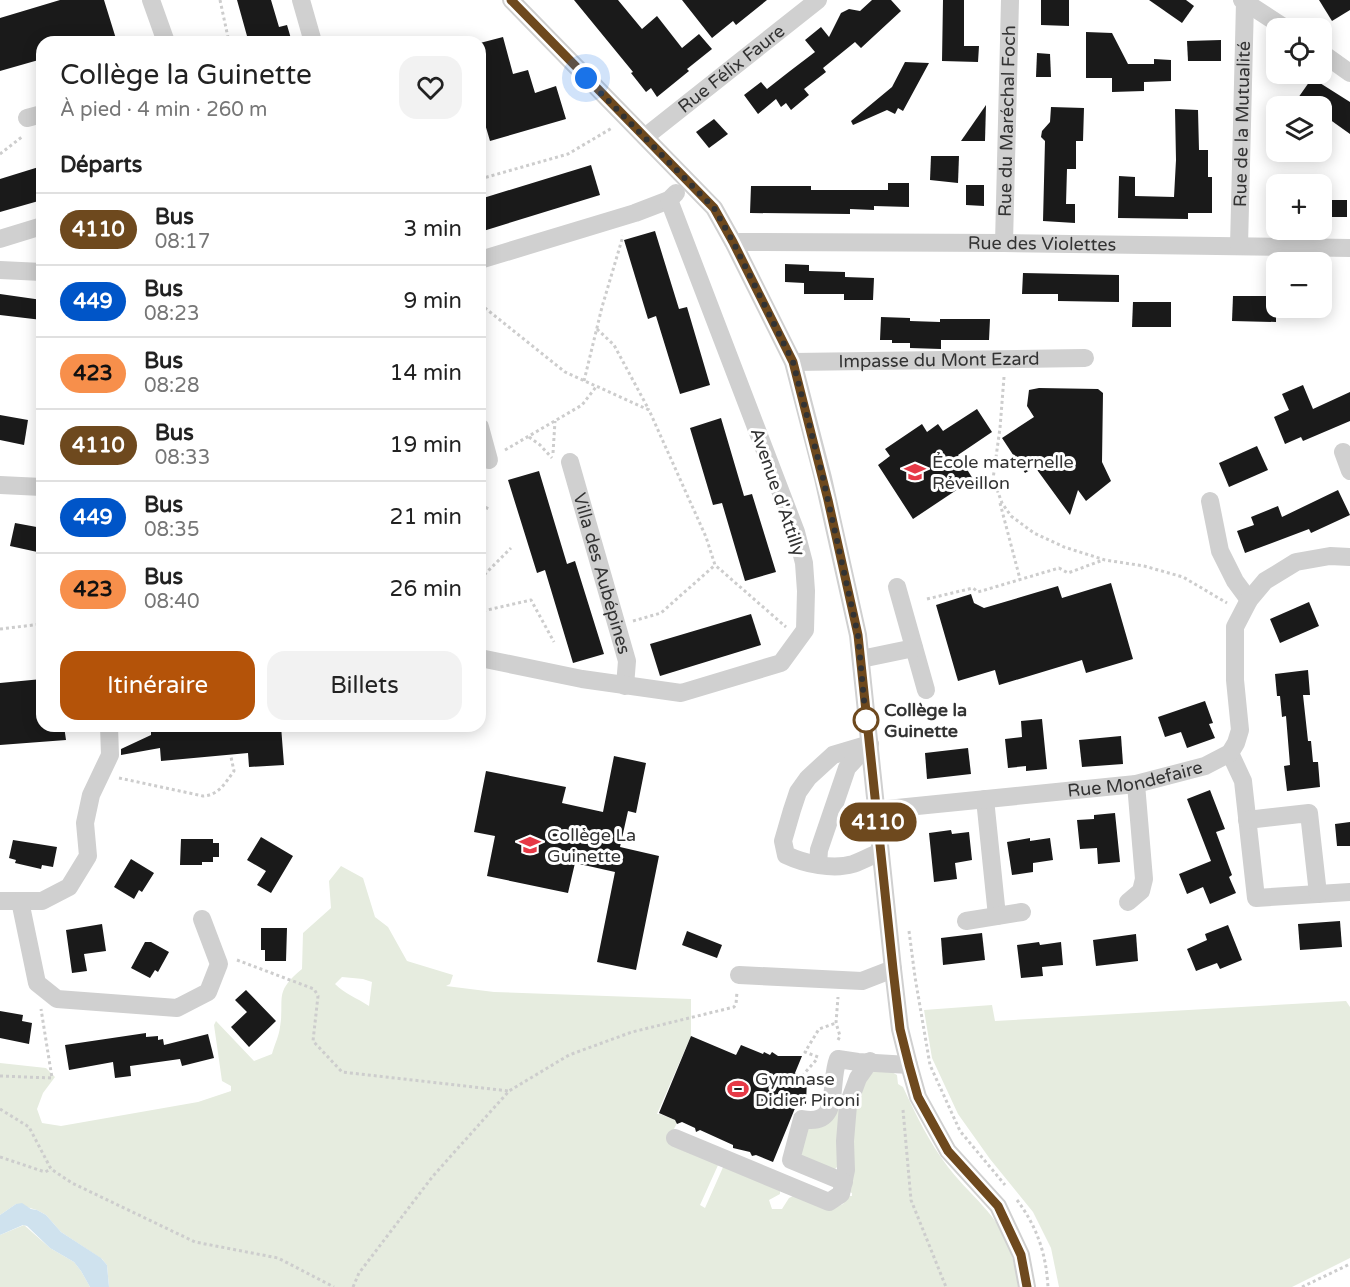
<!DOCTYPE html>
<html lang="fr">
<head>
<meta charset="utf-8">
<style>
  body { margin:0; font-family:"Varela Round",sans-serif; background:#f2f2f2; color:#222; height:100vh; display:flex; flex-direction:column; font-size:22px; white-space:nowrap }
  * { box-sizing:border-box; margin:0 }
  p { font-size:20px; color:#767676 }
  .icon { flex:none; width:33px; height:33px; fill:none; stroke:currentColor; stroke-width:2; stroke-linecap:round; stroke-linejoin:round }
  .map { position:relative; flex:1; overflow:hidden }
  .side { position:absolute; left:36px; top:36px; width:450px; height:696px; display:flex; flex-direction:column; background:#fff; border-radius:18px; box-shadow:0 3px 15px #0003 }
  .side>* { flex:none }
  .badge { padding:0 12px; border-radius:20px; font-size:21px; line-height:39px }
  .fabs { position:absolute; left:1266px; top:18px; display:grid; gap:12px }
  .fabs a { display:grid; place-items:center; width:66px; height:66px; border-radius:12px; background:#fff; box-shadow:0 3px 15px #0003; font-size:30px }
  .you { position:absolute; width:30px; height:30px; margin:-15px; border:4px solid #fff; border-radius:50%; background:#1a73e8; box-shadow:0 0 0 9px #1a73e833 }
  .map>.badge { position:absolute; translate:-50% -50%; box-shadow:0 0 0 3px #fff }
  h2 { padding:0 24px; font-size:22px; line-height:54px }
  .round { display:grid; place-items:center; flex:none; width:63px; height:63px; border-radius:18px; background:#f2f2f2 }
  .summary { display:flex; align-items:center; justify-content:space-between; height:102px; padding:0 24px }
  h1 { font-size:28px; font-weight:600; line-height:45px }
  .action { display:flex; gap:12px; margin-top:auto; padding:12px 24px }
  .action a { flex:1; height:69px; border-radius:18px; background:#b45309; color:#fff; font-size:24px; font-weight:600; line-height:69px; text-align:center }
  .action a+a { background:#f2f2f2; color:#222 }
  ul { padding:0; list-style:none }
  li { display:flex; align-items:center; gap:18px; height:72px; padding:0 24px; border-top:2px solid #e0e0e0 }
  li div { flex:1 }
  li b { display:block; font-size:22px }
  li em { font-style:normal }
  li .badge { min-width:66px; font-weight:700; text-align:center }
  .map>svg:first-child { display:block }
  .green { fill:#e6ecdf; fill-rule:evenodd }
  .water { fill:#cfe2ee }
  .building { fill:#1a1a1a }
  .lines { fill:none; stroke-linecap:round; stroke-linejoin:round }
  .path { stroke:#cdcdcd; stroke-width:3; stroke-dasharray:3 3; stroke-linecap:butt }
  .minor { stroke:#d0d0d0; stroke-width:18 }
  .line-casing { stroke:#fff; stroke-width:14 }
  .line { stroke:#6e491e; stroke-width:9 }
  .walk { stroke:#333; stroke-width:6; stroke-dasharray:0 10.8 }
  .stop-dot { fill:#fff; stroke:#6e491e; stroke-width:3 }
  .labels { text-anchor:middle; stroke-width:6; stroke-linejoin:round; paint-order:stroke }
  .street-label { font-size:18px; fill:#333; stroke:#fff }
  .poi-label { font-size:18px; fill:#333; stroke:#fff; text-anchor:start }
  .stop-label { font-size:18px; font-weight:bold; fill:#333; stroke:#fff; text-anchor:start }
</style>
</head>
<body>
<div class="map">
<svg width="1350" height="1287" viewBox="0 0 1350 1287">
  <rect width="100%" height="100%" fill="#fff"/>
  <!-- green -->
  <g class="green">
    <path d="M341,866L363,878L375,917L388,927L407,961L453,975L450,984L446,986L494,992L691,999V1036L657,1114H660L675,1120L677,1123L668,1141L719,1163L700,1205L705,1208L724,1165L780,1188V1194L769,1200L772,1209H782L789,1198L795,1195L834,1208L843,1204L848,1196H852V1193L849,1192C851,1158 846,1090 877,1069L890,1071L897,1075L898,1084L903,1087C916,1115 929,1142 948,1167C976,1203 1003,1216 1014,1264C1016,1272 1018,1279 1018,1287H109L107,1265L102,1259L61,1232L46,1215L37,1210L16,1204L0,1215V1063L46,1068L55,1077L43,1093L37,1109L42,1123L61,1126L198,1102L231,1091V1086L222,1081L214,1025L216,1021L254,1061L272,1054C274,1046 279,1036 280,1027C285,997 273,993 302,969L303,933L331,908L329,881ZM342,977L363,979L372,982L369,1006C357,998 345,994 335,984Z"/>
    <polygon points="1346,1001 1350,1007 1350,1258 1292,1287 1059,1287 1051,1248 1033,1212 990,1159 958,1114 932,1058 924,1010 992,1005 995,1021"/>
    <polygon points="833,1102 841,1113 837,1167 834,1170 797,1157 802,1128"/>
    <polygon points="24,1225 50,1248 74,1262 81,1271 90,1287 0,1287 0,1235"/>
  </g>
  <!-- water -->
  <polygon class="water" points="22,1203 31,1209 37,1210 46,1215 61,1232 101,1258 107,1265 109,1287 90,1287 81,1271 74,1262 50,1248 27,1226 23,1225 0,1235 0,1215 16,1204"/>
  <!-- building -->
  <g class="building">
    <polygon points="60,0 104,0 117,42 42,42 42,59 0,71 0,18"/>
    <polygon points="237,0 271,0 279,27 287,25 292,42 242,42 241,37 247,36"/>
    <polygon points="574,0 618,0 642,29 657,16 682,48 699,34 712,49 687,69 689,71 657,97 651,88 646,92 631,73 633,72"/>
    <polygon points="682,0 767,0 736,25 733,21 712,38"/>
    <polygon points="872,0 891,0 901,11 861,48 855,42 823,68 826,72 804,89 809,95 791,110 786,103 781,107 776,99 758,114 744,95 761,82 767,89 790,71 815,52 805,40 821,27 829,37 841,13 849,9 860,11"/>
    <polygon points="943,0 964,0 964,46 979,46 978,62 942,61"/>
    <polygon points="1041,0 1069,0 1069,26 1041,25"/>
    <polygon points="1149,0 1186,0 1194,6 1182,23"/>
    <polygon points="1319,0 1350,0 1350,10 1332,21"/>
    <polygon points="1086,32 1112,33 1128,64 1154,64 1154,59 1171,60 1171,81 1144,82 1144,91 1112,92 1112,78 1086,78"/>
    <polygon points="503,37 513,74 528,70 535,93 556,86 566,119 490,141 480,107 480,43"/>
    <polygon points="1221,40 1221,61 1188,61 1187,41"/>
    <polygon points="1037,53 1050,54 1051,77 1036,77"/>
    <polygon points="905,62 929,63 903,111 898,108 895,114 887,110 853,125 851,121 892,87"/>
    <polygon points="1312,78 1350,102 1350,134 1322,114 1322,106 1311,106 1298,98"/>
    <polygon points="986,105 985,141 961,141"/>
    <polygon points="1051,107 1084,108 1083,141 1076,141 1076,169 1067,169 1066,204 1075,204 1075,223 1043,221 1045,141 1041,137 1042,131 1050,122"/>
    <polygon points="1175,109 1198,110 1199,150 1208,150 1208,177 1212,177 1212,213 1188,213 1188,219 1118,218 1119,176 1135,177 1135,196 1174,197 1176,160"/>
    <polygon points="714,119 728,134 709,148 696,132"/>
    <polygon points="931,156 959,156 958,183 930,180"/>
    <polygon points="591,165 600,195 480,232 480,199"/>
    <polygon points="42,166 42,200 0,212 0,179"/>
    <polygon points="888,183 909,183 909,207 874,206 874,210 850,209 850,214 750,213 751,186 811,186 811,190 888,190"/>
    <polygon points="966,185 984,185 984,206 966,205"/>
    <rect x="1322" y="200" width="25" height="17"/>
    <polygon points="655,231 679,309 687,307 710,385 680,394 656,316 648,319 624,240"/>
    <polygon points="785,264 809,265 809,271 845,272 845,277 874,278 873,300 844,300 844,294 804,294 804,283 785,282"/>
    <polygon points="1023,273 1119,275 1119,302 1058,301 1058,294 1022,294"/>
    <polygon points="0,294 42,300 42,320 0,315"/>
    <polygon points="1233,296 1276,296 1276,322 1232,321"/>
    <polygon points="1133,302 1171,302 1171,327 1132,327"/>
    <polygon points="881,317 910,318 910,321 940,322 940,319 990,319 989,340 941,340 941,349 910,348 910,343 892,343 892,340 880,340"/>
    <polygon points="1303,385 1313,409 1350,392 1350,421 1303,441 1301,437 1285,444 1274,417 1289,410 1282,394"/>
    <polygon points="1039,388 1098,389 1103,393 1102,462 1111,481 1086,501 1078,490 1070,515 1035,467 1025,473 1002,438 1034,417 1027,406 1029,390"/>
    <polygon points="977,409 992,432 958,455 973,479 913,519 878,465 890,456 885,449 922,424 927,432 938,424 943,431"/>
    <polygon points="0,415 28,420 24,445 0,440"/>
    <polygon points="721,418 744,496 752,494 776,572 745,581 722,503 713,505 690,428"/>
    <polygon points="1257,446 1268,470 1229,487 1219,463"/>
    <polygon points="539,471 567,564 575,561 604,654 573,663 545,570 537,573 508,480"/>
    <polygon points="1338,490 1350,515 1311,533 1309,529 1245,553 1237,531 1254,525 1251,517 1278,506 1282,517"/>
    <polygon points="15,523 42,528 42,553 10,546"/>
    <polygon points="1111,583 1133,659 1086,673 1082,660 999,685 995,670 958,681 936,605 971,594 974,603 984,608 1058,586 1062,598"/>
    <polygon points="1309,602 1319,626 1280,643 1270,619"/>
    <polygon points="751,614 761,645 660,676 650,644"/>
    <polygon points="1308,670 1310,695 1303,695 1308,741 1311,741 1313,762 1318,762 1320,787 1287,791 1284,766 1290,765 1286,716 1282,717 1280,696 1277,696 1275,674"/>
    <polygon points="42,679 42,726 64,726 66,740 0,745 0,683"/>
    <polygon points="1205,701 1213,723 1209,724 1215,738 1187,748 1181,732 1165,737 1158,717"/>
    <polygon points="1042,719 1047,769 1026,771 1026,766 1008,768 1005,739 1022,737 1021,721"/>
    <polygon points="159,726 281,726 284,765 249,767 248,753 161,761 160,748 121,755 121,749 151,735 151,729 159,729"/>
    <polygon points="1121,736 1123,764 1082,767 1079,740"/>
    <polygon points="968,748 971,774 927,779 925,753"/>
    <polygon points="614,756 646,763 636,813 628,811 620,847 659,856 636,970 597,962 615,872 575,863 568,893 487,876 495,836 474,832 486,771 566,787 562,803 603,812"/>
    <polygon points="1210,790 1225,829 1216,832 1232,875 1229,877 1236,893 1210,904 1203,887 1187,894 1179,874 1211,861 1187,799"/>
    <polygon points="1115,813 1120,862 1098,864 1097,848 1080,849 1077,820 1094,819 1094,815"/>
    <polygon points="1350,822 1350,846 1337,846 1335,824"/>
    <polygon points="951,830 952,834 969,832 972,860 955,863 957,879 934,882 929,833"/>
    <polygon points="261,837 293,856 271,893 257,885 266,871 247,860"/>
    <polygon points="1030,838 1030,841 1050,838 1053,860 1033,863 1033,872 1012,875 1007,842"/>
    <polygon points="181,839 213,839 213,843 219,843 219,857 213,857 213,862 202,862 202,865 180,865"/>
    <polygon points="13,840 57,847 53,867 42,865 41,869 15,863 16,860 9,858"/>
    <polygon points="131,859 154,873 142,892 139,890 134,899 114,887"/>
    <polygon points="1340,921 1342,947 1300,950 1298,924"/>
    <polygon points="102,924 106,951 84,954 87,971 72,973 66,930"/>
    <polygon points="1228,925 1242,960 1220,969 1217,963 1196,971 1187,949 1207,940 1205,934"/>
    <polygon points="261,928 287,928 286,961 265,961 265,950 261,950"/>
    <polygon points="687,931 722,945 717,958 682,945"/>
    <polygon points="982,933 985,960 943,965 941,938"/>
    <polygon points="1136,934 1138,961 1096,966 1093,940"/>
    <polygon points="145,942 151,942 169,952 158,972 155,970 150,978 131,968"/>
    <polygon points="1039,942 1040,945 1061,942 1063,965 1042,967 1043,976 1021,978 1017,945"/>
    <polygon points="246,990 276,1021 249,1047 231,1027 247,1012 235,1000"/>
    <polygon points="0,1011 23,1015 22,1021 32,1023 29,1044 0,1038"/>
    <polygon points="146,1033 146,1037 158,1036 158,1040 163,1039 164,1045 208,1034 214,1058 182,1066 180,1059 130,1066 131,1076 115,1078 113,1062 69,1070 65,1045"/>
    <polygon points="691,1036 736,1055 741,1045 763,1054 764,1052 770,1055 772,1052 778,1056 802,1056 795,1073 807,1078 806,1104 798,1101 773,1162 756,1155 752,1156 750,1152 733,1148 733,1145 700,1130 696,1132 695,1128 682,1122 677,1124 675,1120 659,1113"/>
  </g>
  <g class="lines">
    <!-- path -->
    <g class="path">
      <polyline points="220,0 229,42"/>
      <polyline points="446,40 447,42"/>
      <polyline points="0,154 23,136"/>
      <polyline points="480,179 568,154 612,128"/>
      <polyline points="480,304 565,372 649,410 706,537 715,565 786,627"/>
      <polyline points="597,329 614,345 649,410"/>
      <polyline points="1004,377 1000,428 993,479 1002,503 1011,516 1034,533 1064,547 1105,560 1144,566 1183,577 1227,603"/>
      <polyline points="584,381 602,307 623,236"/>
      <polyline points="529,437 540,445 552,458"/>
      <polyline points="505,450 582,405 596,387"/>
      <polyline points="553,453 555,421"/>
      <polyline points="1000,503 1020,579"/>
      <polyline points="480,505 489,509"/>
      <polyline points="480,579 511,548"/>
      <polyline points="927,599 973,588 978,592 1059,568 1068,573 1103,560"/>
      <polyline points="480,601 483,611 480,617"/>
      <polyline points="483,611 531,600 554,642"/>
      <polyline points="633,621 661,613 715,565"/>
      <polyline points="0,629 42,624"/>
      <path d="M119,778L203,796C219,795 225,783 234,771L231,757"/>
      <polyline points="909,931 915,977 930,1065 960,1131 1005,1185"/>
      <polyline points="237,960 314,989 318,996 313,1041 342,1072 509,1091"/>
      <polyline points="838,1040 840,1036 836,1023 838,997"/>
      <polyline points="818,1057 805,1052 819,1029 836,1023"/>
      <polyline points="0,1076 52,1078 41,1009"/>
      <polyline points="802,1076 818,1058"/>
      <polyline points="0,1109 29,1127 51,1169 72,1183 195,1242 278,1258 334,1287"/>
      <polyline points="903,1110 911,1200 946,1287"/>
      <polyline points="0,1157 45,1172 51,1169"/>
      <path d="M1017,1200C1037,1227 1046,1253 1048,1287"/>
      <polyline points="353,1287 359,1273 433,1176 509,1091 569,1055 632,1032 734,1007 736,1004 737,992"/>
      <polyline points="1302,1287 1350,1264"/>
    </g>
    <!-- minor -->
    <g class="minor">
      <polyline points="151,0 166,42"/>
      <polyline points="301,0 313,42"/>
      <polyline points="511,0 714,208 733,242 793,362 823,478 858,635 893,969 900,1029 909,1065 918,1097 948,1151 998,1206 1021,1255 1027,1287"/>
      <polyline points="1242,0 1285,28"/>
      <polyline points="1322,53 1350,73"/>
      <polyline points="27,118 42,114"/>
      <path id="s1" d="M645,137L818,0"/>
      <polyline points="0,239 42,226"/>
      <path id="s2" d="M733,242L1004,243L1350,248"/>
      <path id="s3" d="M1004,243L1010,0"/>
      <path id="s4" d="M1239,246L1245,2L1247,0"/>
      <polyline points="480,260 635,213 669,200 676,193"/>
      <polyline points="0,270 42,272"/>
      <path id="s5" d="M793,362L1085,358"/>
      <polyline points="480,427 489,460"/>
      <polyline points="1343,452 1350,471"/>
      <path id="s6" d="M570,462L627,661L625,686"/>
      <polyline points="0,485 42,487"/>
      <polyline points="1210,501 1220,551 1235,581 1249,600"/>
      <polyline points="897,587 926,690"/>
      <polyline points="480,658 582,679 681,693 781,663 805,630 806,591 804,563 796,532 669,200"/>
      <polyline points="861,659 914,648"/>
      <path d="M870,744L833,755L808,778L798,792L792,810L783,841L786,855C805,864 833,870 853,864C862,861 871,856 880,852"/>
      <polyline points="1230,753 1243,781 1256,898 1350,892"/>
      <polyline points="985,799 997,916"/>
      <path id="s7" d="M877,810L1136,784L1205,766L1230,753L1236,743L1240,730L1235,680V627L1249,600L1265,581L1296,562L1330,556L1350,557"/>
      <polyline points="1247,820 1309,813 1318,894"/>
      <polyline points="818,864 819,850 847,768 868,745"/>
      <polyline points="0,901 42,901 69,887 88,856 85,823 91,795 110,755 109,726"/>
      <polyline points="20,901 37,983 57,999 177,1008 208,992 219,964 202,919"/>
      <polyline points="1128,902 1141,891 1144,879 1136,784"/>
      <polyline points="966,921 1022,912"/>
      <polyline points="739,975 862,981 893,969"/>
      <polyline points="675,1138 829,1202 841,1194 846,1170 845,1141 848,1105 858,1078 870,1061"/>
      <path d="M844,1182L791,1160L802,1119C842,1127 828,1085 838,1059L858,1062L909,1065"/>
    </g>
  </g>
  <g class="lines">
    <defs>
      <polyline id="line" points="511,0 714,208 733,242 793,362 828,500 858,635 893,969 900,1029 909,1065 918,1097 948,1151 998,1206 1021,1255 1027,1287"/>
    </defs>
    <!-- line casing -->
    <use href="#line" class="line-casing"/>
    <!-- line -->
    <use href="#line" class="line"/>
    <!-- walk -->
    <polyline class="walk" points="586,78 714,208 733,242 793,362 823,478 858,635 866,722 866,720"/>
  </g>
  <!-- icons -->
  <defs>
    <symbol id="school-bare" viewBox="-9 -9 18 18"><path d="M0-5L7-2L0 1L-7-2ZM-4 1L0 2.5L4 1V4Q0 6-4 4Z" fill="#e63946" stroke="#fff" stroke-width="2.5" paint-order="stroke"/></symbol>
    <symbol id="stadium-bare" viewBox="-9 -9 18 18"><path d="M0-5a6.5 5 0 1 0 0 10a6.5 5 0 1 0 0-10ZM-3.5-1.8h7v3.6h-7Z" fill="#e63946" stroke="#fff" stroke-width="2.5" paint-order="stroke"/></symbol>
  </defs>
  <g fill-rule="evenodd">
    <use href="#school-bare" x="900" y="457" width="30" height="30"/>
    <use href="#school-bare" x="515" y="830" width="30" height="30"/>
    <use href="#stadium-bare" x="723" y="1074" width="30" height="30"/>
  </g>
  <!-- markers -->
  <circle class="stop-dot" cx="866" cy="720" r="12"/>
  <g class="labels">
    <!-- street labels -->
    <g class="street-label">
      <text dy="6" stroke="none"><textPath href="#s1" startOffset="110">Rue Félix Faure</textPath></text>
      <text dy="6" stroke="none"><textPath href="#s3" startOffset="122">Rue du Maréchal Foch</textPath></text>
      <text dy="6" stroke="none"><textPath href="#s4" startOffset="122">Rue de la Mutualité</textPath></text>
      <text dy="6" stroke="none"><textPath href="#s2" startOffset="309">Rue des Violettes</textPath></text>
      <text dy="6" stroke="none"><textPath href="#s5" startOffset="146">Impasse du Mont Ezard</textPath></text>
      <text transform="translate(778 492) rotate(71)" y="6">Avenue d'Attilly</text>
      <text dy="6" stroke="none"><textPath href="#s6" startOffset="116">Villa des Aubépines</textPath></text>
      <text dy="6" stroke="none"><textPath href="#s7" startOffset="260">Rue Mondefaire</textPath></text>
    </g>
    <!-- poi labels -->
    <g class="poi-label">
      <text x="932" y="468">École maternelle<tspan x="932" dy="21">Réveillon</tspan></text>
      <text x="547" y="841">Collège La<tspan x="547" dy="21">Guinette</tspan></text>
      <text x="755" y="1085">Gymnase<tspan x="755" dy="21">Didier Pironi</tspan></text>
    </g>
    <!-- stop labels -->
    <g class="stop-label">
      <text x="884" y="716">Collège la<tspan x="884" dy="21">Guinette</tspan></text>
    </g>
  </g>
</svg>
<div class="fabs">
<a><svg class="icon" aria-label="locate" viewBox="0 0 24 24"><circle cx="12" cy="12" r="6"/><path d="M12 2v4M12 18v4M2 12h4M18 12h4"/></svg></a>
<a><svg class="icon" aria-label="layers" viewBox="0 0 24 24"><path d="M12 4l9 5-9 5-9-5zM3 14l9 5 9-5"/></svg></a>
<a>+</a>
<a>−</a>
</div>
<div class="you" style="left:586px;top:78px"></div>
<b class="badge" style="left:878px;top:822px;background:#6e491e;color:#fff">4110</b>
<section class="side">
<div class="summary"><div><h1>Collège la Guinette</h1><p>À pied · 4 min · 260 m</p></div><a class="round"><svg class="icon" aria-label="heart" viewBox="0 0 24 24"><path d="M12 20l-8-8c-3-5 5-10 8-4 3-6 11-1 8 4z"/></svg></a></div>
<h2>Départs</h2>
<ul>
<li><span class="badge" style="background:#6e491e;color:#fff">4110</span><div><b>Bus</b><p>08:17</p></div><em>3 min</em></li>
<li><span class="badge" style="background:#0055c8;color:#fff">449</span><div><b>Bus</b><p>08:23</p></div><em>9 min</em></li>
<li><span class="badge" style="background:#f78f4b;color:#111">423</span><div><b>Bus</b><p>08:28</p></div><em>14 min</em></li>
<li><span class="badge" style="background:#6e491e;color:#fff">4110</span><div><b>Bus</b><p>08:33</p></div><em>19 min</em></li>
<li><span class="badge" style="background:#0055c8;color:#fff">449</span><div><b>Bus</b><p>08:35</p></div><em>21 min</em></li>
<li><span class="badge" style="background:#f78f4b;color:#111">423</span><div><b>Bus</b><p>08:40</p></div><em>26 min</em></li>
</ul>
<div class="action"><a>Itinéraire</a><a>Billets</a></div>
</section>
</div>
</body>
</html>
